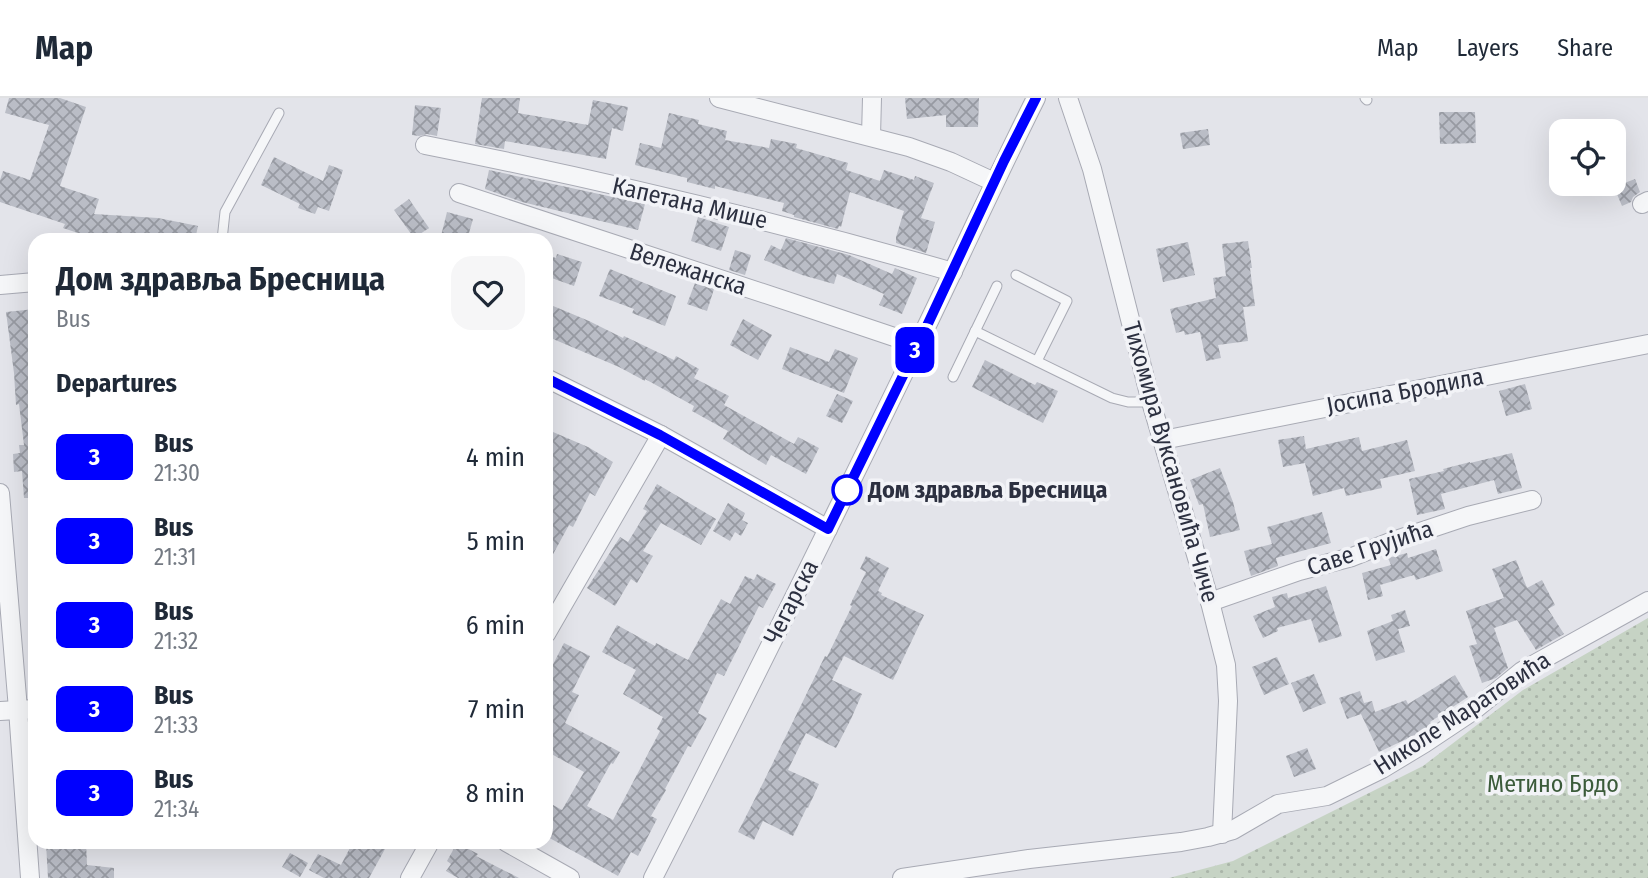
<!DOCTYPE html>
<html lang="en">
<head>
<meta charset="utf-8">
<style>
  body { margin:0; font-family:"Fira Sans Condensed",sans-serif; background:#f6f6f7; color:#1f2937; height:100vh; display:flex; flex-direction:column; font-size:26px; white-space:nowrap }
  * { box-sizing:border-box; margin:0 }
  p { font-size:23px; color:#747a83 }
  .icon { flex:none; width:38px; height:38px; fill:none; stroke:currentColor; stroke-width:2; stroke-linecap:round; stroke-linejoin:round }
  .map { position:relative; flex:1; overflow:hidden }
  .sheet { position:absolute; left:28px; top:135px; width:525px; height:616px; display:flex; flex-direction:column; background:#fff; border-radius:21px; box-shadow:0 7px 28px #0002 }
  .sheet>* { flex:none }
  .badge { padding:0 14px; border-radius:10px; font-size:24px; line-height:46px }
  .controls { position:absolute; left:1549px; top:21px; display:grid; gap:14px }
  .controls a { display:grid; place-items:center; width:77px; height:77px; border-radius:14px; background:#fff; box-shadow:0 7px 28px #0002; font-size:35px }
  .map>.badge { position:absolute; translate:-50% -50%; box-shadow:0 0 0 4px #fff }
  h2 { padding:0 28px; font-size:26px; line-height:63px }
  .round { display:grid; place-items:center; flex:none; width:74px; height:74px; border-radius:21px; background:#f6f6f7 }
  .overview { display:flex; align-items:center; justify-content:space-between; height:119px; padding:0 28px }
  h1 { font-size:33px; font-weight:700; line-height:52px }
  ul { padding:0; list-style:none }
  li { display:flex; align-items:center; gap:21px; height:84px; padding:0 28px }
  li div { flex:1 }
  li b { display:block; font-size:26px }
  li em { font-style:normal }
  li .badge { min-width:77px; font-weight:700; text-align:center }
  header { display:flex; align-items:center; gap:42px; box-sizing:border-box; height:98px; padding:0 35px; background:#fff; border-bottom:2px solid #e0e1e3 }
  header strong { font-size:33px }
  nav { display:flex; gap:38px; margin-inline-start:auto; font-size:24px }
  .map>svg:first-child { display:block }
  .grass { fill:url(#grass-dots) }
  .building { fill:url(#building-cross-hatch) }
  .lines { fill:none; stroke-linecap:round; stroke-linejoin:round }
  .service-casing { stroke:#a8aab4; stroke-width:11 }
  .minor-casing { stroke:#a8aab4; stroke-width:20 }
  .service { stroke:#f5f6f8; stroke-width:9 }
  .minor { stroke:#f5f6f8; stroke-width:18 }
  .line-casing { stroke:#fff; stroke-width:16 }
  .line { stroke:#00f; stroke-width:10 }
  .stop-dot { fill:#fff; stroke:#00f; stroke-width:3.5 }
  .labels { text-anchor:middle; stroke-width:7; stroke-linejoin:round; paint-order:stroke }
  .street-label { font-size:24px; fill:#2c3040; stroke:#f2f3f7 }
  .stop-label { font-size:24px; font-weight:bold; fill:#2c3040; stroke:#f2f3f7; text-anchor:start }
  .park-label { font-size:24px; fill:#3b5b3a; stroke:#f2f3f7 }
</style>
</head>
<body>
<header>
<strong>Map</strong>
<nav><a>Map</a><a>Layers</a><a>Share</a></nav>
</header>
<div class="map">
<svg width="1648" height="780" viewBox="0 0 1648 780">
  <defs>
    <pattern id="grass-dots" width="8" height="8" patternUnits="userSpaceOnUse" patternTransform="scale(1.75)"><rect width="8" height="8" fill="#c6d3c4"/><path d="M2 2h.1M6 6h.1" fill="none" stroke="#aab5a9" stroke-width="1.8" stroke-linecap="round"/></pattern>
    <pattern id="building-cross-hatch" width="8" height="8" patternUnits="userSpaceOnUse" patternTransform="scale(1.75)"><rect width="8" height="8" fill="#babdc6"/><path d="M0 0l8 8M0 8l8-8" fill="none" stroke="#979aa2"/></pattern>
  </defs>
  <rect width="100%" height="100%" fill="#e3e4ea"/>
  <!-- grass -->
  <polygon class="grass" points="1648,520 1648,780 1169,780 1233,763 1423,668 1523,592"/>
  <!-- building -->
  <g class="building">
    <polygon points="9,0 60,0 86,9 60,88 99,101 94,116 158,120 198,128 195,142 99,142 63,130 65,126 0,104 0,82 3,73 30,82 49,27 5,15"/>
    <polygon points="482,0 520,0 518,15 588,27 593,2 628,9 623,33 612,30 606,61 505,43 504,51 475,46"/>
    <polygon points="905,0 979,0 978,29 946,29 946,17 907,21"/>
    <polygon points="415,7 441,10 437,38 427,36 419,38 412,37"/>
    <polygon points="1439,14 1475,14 1476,45 1440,46"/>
    <polygon points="669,15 699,22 698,26 727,33 725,42 769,50 771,41 797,46 796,50 848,65 846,72 880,83 884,72 914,82 915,78 934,85 921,120 935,124 926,155 896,145 896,139 904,113 850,94 841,129 839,128 838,131 794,119 794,117 782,113 784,105 715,88 715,91 687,84 687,80 635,67 640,45 661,50"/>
    <polygon points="1208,31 1210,47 1183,51 1180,35"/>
    <polygon points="274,59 323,83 329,67 343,72 329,113 318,109 315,116 298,110 300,106 261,87"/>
    <polygon points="489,72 645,106 638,132 522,104 485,91"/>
    <polygon points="1635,81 1640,94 1633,99 1631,104 1622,108 1614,89"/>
    <polygon points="409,101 429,130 414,140 394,112"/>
    <polygon points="447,114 473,121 467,142 440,142"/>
    <polygon points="698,119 729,129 721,153 691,143"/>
    <polygon points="786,140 849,157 892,176 895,170 917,180 902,216 879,207 884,196 837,176 834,186 802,177 764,162 771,147 781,152"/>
    <polygon points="1248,143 1252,170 1250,170 1255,208 1243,209 1248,243 1218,247 1221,260 1206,263 1200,234 1185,237 1184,233 1176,235 1170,211 1216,200 1213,180 1226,178 1222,146"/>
    <polygon points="1188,144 1195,177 1163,184 1156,151"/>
    <polygon points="735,152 751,157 745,177 729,172"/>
    <polygon points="557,156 582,164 574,188 546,178 546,157 556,160"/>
    <polygon points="610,171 676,198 665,228 632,215 634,211 599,198"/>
    <polygon points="695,185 714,191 707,213 687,206"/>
    <polygon points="546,205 589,223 623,240 624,238 674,262 676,258 699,271 694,280 729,298 724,307 794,346 798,339 819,350 806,376 771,357 766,367 723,341 728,333 692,313 694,308 645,281 645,283 619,269 546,238"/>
    <polygon points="35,211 35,400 24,400 22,373 14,374 13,356 20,355 19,347 24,347 19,306 16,307 14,275 6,214"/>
    <polygon points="743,221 772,237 758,262 730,247"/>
    <polygon points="790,249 829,264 835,251 858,260 844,295 782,271"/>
    <polygon points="985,262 1035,287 1037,284 1058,293 1043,325 972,289"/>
    <polygon points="1525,286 1532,311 1506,318 1499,293"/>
    <polygon points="837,296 853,303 842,325 826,318"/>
    <polygon points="546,331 588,349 613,364 595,398 590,395 573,429 569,427 546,469"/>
    <polygon points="1304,338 1306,351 1359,339 1362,353 1407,342 1415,373 1380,381 1382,390 1346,398 1344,390 1313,398 1305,365 1283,369 1278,342"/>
    <polygon points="1512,355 1522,390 1498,396 1494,382 1441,396 1445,411 1417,417 1409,381 1444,373 1443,371 1470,364 1470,365"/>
    <polygon points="1220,370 1233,404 1240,432 1210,439 1203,406 1199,407 1190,382"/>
    <polygon points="657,386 716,421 701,447 661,425 643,453 653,458 637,485 631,481 615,508 587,490 620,439 628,444 647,413 643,411"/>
    <polygon points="728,405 745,415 742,422 748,425 741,438 735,434 730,443 713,433"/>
    <polygon points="1322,414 1331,445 1276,460 1278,468 1251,478 1244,453 1272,446 1267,429"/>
    <polygon points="1436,451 1443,473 1416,482 1414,477 1380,487 1383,498 1368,502 1362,475 1391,467 1388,460 1407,455 1408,460"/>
    <polygon points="866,458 889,470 878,493 882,495 881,497 924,517 893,582 844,558 832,582 862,596 851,621 836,650 806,635 788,672 819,686 808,710 807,709 793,738 763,723 754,742 738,734 764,683 825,558 827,559 852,508 850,507 866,474 860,471"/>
    <polygon points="1516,462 1527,490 1542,482 1555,507 1548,511 1564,536 1536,552 1517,522 1494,530 1508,570 1496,580 1482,585 1469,548 1477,546 1466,513 1504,500 1492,471"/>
    <polygon points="757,476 776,486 763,510 759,508 724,578 717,575 698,615 707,620 691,649 688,648 665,691 666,692 651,718 657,721 638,758 631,754 618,778 546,738 546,703 562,712 584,674 546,653 546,580 564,545 590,558 572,594 579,597 565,625 620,654 613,666 611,665 587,708 613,722 660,633 657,631 663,619 623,596 636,572 602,554 617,527 655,548 656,545 688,562 721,501 730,506 745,478 754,482"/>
    <polygon points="1326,488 1342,538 1319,545 1311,521 1277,530 1278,533 1263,540 1253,518 1275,509 1272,499 1287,495 1288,500"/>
    <polygon points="1405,512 1410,528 1398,531 1405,554 1376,563 1367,533 1393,523 1391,517"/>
    <polygon points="1277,559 1289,586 1264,597 1252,569"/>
    <polygon points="1314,576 1326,605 1303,614 1291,585"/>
    <polygon points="1455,577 1468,599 1430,624 1432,627 1419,635 1379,654 1361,616 1347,621 1339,600 1360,593 1364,605 1372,603 1375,614 1406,602 1408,606"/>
    <polygon points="1307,650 1316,671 1294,679 1286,658"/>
    <polygon points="86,744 87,767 114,770 114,780 48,780 46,745"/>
    <polygon points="353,744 373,744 385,751 369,780 324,780 309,772 318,756 341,767"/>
    <polygon points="457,745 478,756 476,758 519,780 458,780 446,773 451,766 447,763"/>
    <polygon points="290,755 308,765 300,779 282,769"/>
  </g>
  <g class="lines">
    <defs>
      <g id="service">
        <polyline points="1365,0 1367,2"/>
        <polyline points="222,142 225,114 279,15"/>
        <polyline points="1016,177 1067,203 1037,263"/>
        <polyline points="975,233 1112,300 1128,304 1151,304"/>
        <polyline points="953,279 997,188"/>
      </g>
      <g id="minor">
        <polyline points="719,0 909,49 951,64 994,84"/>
        <polyline points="1068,0 1092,71 1151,304 1210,504 1226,567 1228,603 1222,736"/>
        <polyline points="871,38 872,0"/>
        <path d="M425,47C603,82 778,124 953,174"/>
        <polyline points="459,95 805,209 918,247"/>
        <polyline points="1642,106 1648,103"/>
        <polyline points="0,187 35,184"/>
        <polyline points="546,280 661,337 828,431"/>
        <polyline points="1163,342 1648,246"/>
        <polyline points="0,395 18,611 30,780"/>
        <polyline points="1210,504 1299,473 1352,459 1390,444 1468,418 1532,402"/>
        <polyline points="546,536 661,337"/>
        <polyline points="0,613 35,611"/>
        <polyline points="506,744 570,780"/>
        <polyline points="410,780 430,744"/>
        <path d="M653,780C743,604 831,426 917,248C957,166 995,82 1036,0"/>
        <polyline points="902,780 1029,761 1181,744 1208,739 1233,732 1278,706 1327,698 1382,671 1425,645 1473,613 1522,573 1648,503"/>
      </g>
    </defs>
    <!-- service casing -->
    <use href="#service" class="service-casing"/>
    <!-- minor casing -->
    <use href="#minor" class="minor-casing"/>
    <!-- service -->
    <use href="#service" class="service"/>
    <!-- minor -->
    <use href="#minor" class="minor"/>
  </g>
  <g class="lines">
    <defs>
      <polyline id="line" points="546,280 660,337 828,431 918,247 1004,63 1036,0"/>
    </defs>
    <!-- line casing -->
    <use href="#line" class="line-casing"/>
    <!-- line -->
    <use href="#line" class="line"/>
  </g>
  <!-- markers -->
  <circle class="stop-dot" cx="847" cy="392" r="14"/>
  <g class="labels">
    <!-- street labels -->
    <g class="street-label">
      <text transform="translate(690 105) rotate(13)" y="8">Капетана Мише</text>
      <text transform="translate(688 171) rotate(18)" y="8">Вележанска</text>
      <text transform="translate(1405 293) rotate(-11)" y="8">Јосипа Бродила</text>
      <text transform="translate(1171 364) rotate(74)" y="8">Тихомира Вуксановића Чиче</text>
      <text transform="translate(1370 450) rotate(-18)" y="8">Саве Грујића</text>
      <text transform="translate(791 504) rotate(-63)" y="8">Чегарска</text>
      <text transform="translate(1462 615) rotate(-33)" y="8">Николе Маратовића</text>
    </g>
    <!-- stop labels -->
    <g class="stop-label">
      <text x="868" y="400">Дом здравља Бресница</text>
    </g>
    <!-- park labels -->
    <g class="park-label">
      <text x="1553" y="694">Метино Брдо</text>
    </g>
  </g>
</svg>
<div class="controls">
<a><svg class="icon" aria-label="locate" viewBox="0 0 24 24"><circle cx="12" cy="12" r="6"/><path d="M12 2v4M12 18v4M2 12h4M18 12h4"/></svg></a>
</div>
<b class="badge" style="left:915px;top:252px;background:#00f;color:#fff">3</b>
<section class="sheet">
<div class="overview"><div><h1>Дом здравља Бресница</h1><p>Bus</p></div><a class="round"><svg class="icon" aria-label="heart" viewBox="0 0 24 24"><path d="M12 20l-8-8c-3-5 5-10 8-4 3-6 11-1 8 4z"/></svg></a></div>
<h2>Departures</h2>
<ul>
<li><span class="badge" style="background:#00f;color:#fff">3</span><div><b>Bus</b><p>21:30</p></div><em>4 min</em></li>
<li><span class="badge" style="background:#00f;color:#fff">3</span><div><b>Bus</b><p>21:31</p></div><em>5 min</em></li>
<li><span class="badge" style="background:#00f;color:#fff">3</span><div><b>Bus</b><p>21:32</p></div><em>6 min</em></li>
<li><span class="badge" style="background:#00f;color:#fff">3</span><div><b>Bus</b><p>21:33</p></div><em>7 min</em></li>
<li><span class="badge" style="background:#00f;color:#fff">3</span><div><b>Bus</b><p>21:34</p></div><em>8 min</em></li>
</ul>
</section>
</div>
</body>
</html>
